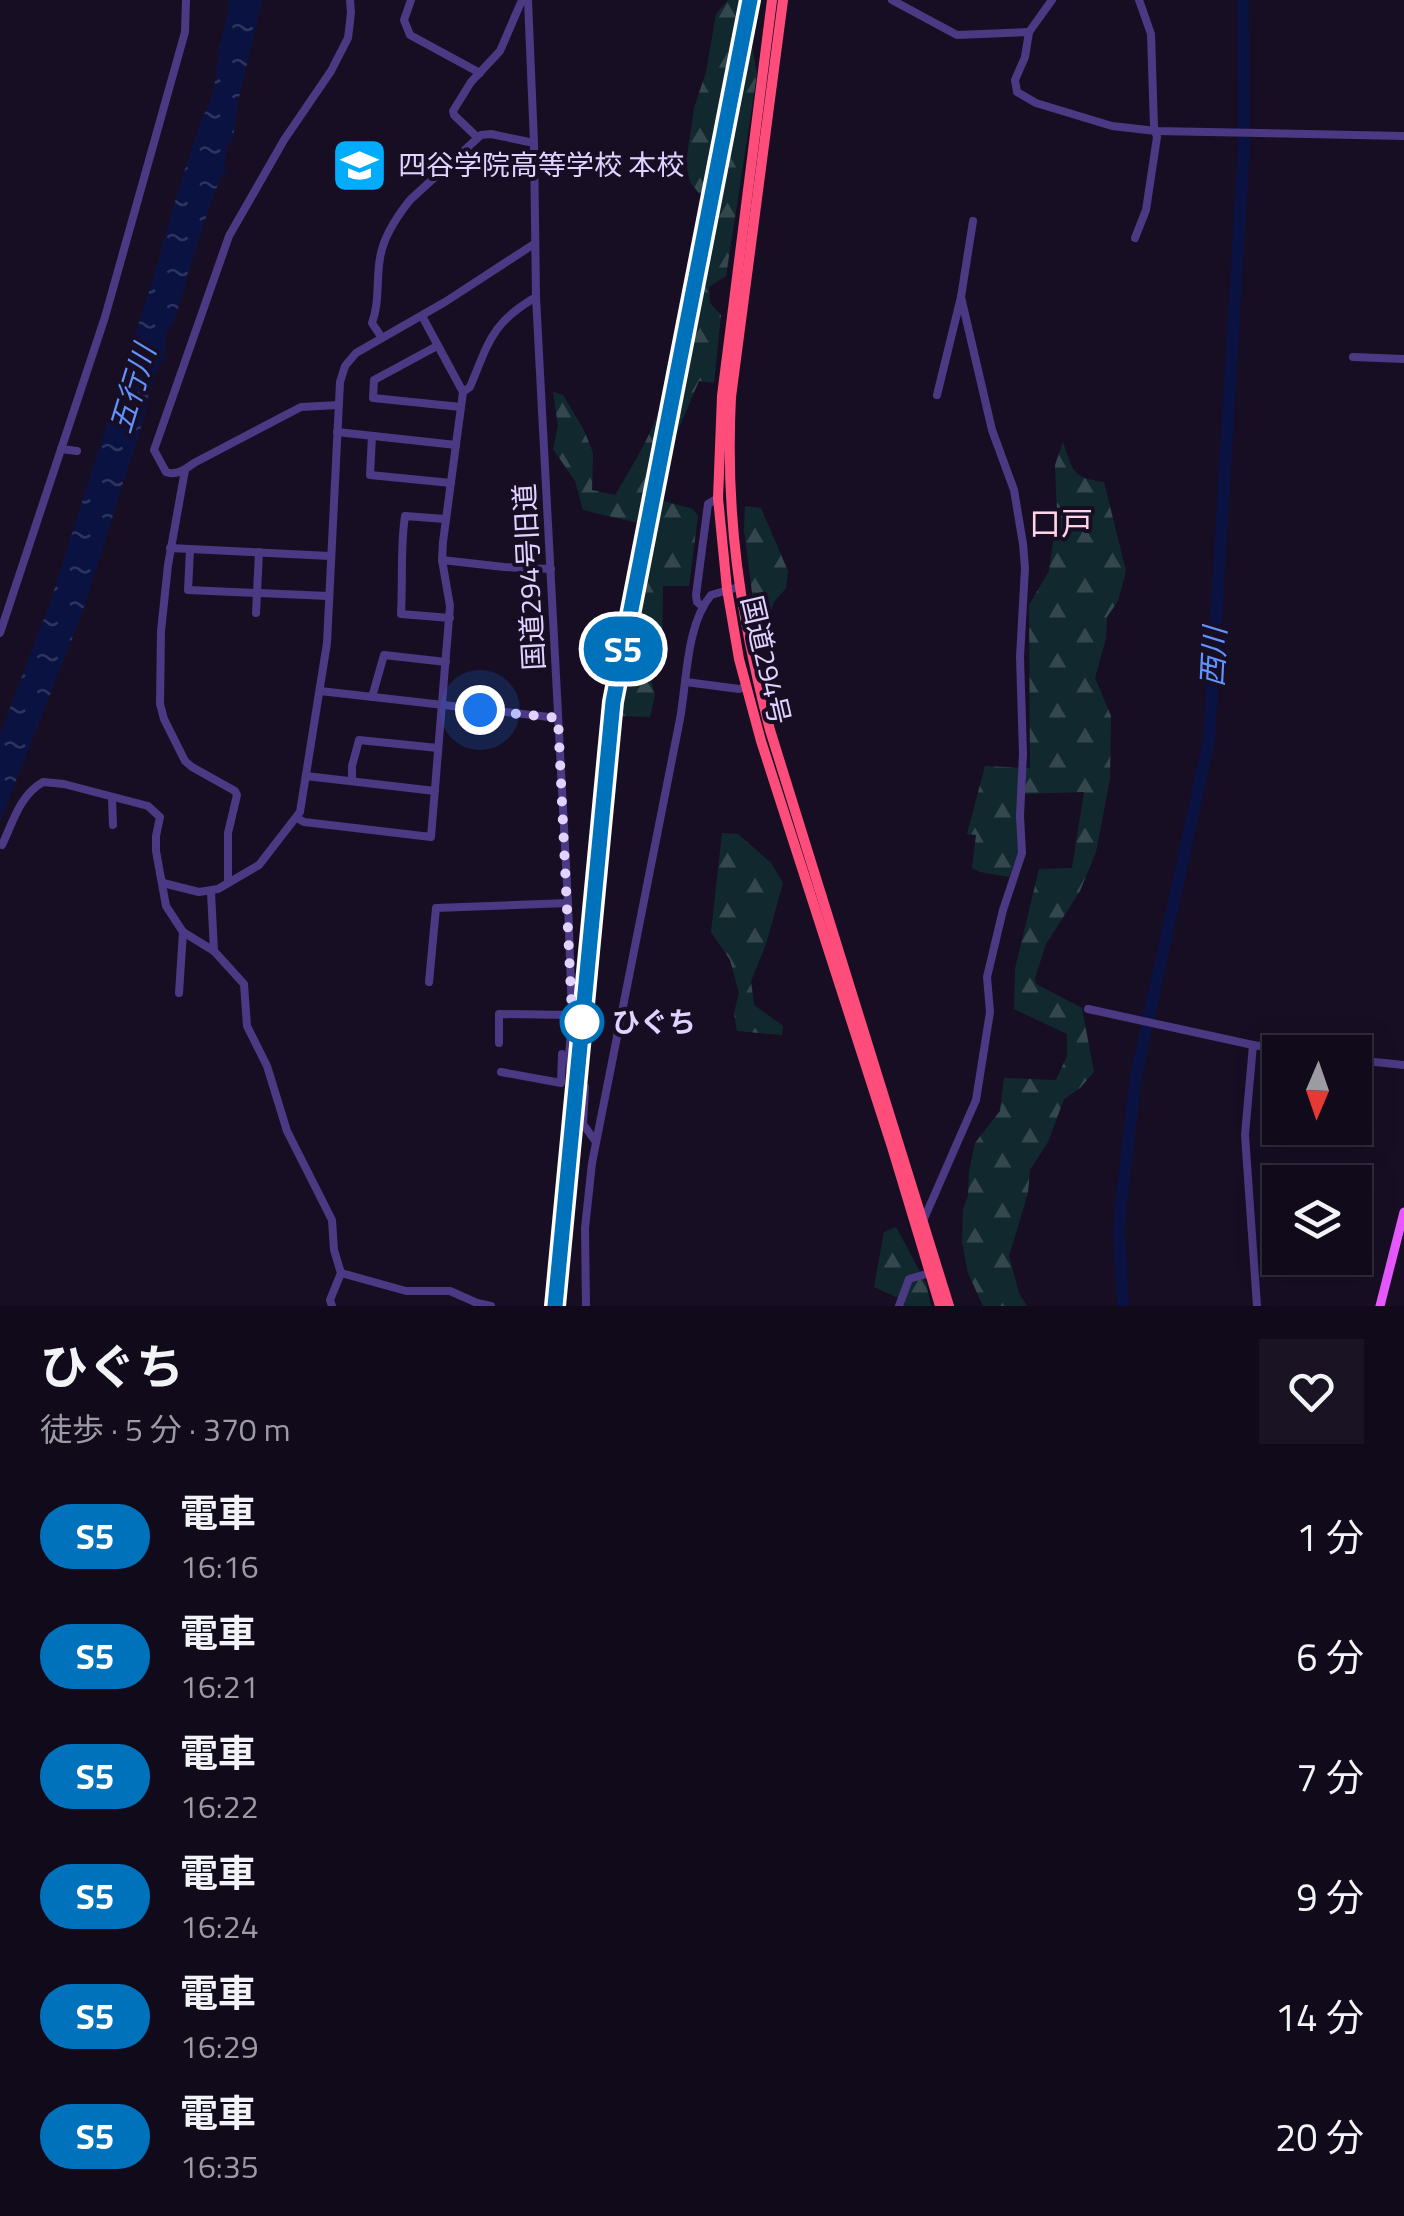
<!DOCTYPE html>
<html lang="ja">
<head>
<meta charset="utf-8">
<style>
  body { margin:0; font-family:"Titillium Web","Noto Sans JP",sans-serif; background:#1a1324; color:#f1f3f6; height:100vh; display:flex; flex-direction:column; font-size:38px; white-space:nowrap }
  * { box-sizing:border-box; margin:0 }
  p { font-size:32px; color:#9c9aa3 }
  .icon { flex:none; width:55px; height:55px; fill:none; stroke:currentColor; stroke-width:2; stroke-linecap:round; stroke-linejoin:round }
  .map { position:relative; height:1306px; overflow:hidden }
  .drawer { display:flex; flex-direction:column; background:#110a1b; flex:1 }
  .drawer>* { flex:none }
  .badge { padding:0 20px; border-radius:32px; font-size:35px; line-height:65px }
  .needle { width:65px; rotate:182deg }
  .controls { position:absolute; left:1262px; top:1035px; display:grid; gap:20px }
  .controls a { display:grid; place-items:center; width:110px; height:110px; border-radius:0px; background:#110a1b; box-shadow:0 5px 25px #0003,0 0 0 2px #302b3a; font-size:50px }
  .you { position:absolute; width:50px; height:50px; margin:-25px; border:8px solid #fff; border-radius:50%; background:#1a73e8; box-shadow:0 0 0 15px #1a73e833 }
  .map>.badge { position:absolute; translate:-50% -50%; box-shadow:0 0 0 5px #fff }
  .round { display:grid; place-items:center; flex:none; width:105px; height:105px; border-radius:0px; background:#1a1324 }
  .head { display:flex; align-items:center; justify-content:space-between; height:170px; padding:0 40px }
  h1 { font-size:48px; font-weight:700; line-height:75px }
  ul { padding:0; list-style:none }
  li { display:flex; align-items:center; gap:30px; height:120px; padding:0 40px }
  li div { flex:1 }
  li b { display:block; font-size:38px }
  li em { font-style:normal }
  li .badge { min-width:110px; font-weight:700; text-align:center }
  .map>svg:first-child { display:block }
  .forest { fill:url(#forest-firs) }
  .water { fill:url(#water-ripples) }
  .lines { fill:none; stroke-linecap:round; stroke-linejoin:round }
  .river { stroke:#0a1242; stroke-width:12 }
  .minor { stroke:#4c3983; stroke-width:8 }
  .major { stroke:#e559ff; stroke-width:9 }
  .highway { stroke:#ff4d7b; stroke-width:10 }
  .rail-casing { stroke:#01acfc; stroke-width:6 }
  .rail { stroke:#170e24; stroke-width:2.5; stroke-dasharray:8; stroke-linecap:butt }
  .line-casing { stroke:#fff; stroke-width:22 }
  .line { stroke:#0072bc; stroke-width:15 }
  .walk { stroke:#e1d2ff; stroke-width:10; stroke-dasharray:0 18 }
  .stop-dot { fill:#fff; stroke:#0072bc; stroke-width:5 }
  .labels { text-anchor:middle; stroke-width:8; stroke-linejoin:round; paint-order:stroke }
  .poi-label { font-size:28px; fill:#e1d2ff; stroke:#170e24; text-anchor:start }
  .street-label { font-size:28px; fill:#e1d2ff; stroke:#170e24 }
  .stop-label { font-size:28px; font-weight:bold; fill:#e1d2ff; stroke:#170e24; text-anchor:start }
  .water-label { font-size:30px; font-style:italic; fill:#6093ff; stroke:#170e24 }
  .quarter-label { font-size:32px; fill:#ffd4e6; stroke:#170e24 }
</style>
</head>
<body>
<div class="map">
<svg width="1404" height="1306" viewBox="0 0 1404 1306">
  <defs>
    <pattern id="forest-firs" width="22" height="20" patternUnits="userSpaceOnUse" patternTransform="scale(2.5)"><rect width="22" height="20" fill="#11292e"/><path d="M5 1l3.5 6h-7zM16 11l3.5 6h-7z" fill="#33474d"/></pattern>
    <pattern id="water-ripples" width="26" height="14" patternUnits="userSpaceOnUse" patternTransform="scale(2.5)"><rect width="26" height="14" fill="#0a1242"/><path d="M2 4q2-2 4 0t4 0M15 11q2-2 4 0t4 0" fill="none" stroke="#2d345e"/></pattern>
  </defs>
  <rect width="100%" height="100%" fill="#170e24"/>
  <!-- forest -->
  <g class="forest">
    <path d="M728,0H744L757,74L726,276L709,287L710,303L721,315L714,383L699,381L669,451L663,501L693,509L698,516L689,586H663L662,657L651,680L655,695L650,717L621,716L619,704L651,526L583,510L575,481L553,449L558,426L553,392L563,395L584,430L593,453L592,490L615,495C637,459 659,422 668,380C675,344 679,307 687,270L704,260L713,211L690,182L686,163L694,108L706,72L716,14Z"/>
    <path d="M1063,442C1073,471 1072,478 1104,482L1126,571L1118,601L1107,617L1106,638L1095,678L1111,716L1110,779L1096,852L1080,891L1046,944L1035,978L1036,984L1082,1008L1094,1072L1080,1088L1064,1099L1048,1142L1030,1170L1028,1193L1009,1256L1019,1293L1027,1306H983L968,1273L962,1242L963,1209L968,1196L969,1171L975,1143L1000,1111L1004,1078L1056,1080L1067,1056V1034L1014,1009L1015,969L1039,869L1072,868L1084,792L1017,794L1018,853L1009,877L980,872L972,868L976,835L967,834L985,766L1030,768L1029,605L1049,571L1057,514L1055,465Z"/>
    <polygon points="745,506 761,508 788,571 786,588 774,602 768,620 757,632 744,529"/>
    <polygon points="722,833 738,834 771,863 783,883 766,944 751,981 754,1005 783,1026 782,1035 737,1031 734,1013 739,993 730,960 711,932"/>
    <polygon points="896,1227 926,1283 931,1306 904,1306 905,1301 874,1287 884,1232"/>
  </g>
  <!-- water -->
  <path class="water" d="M229,0H262L239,98L236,101L238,104L233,138L227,147L224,168L229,173L222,174C202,222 189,274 173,324L169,326L166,334L164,357L154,375V382L149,394L143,421L81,616L0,821V734L50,603L159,260C170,214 184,173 199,127C203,115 210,104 213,91C216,76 218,61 220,45C223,31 228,16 229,0Z"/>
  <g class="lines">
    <!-- river -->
    <polyline class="river" points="1123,1306 1119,1231 1121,1205 1136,1076 1209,740 1244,147 1243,0"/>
    <!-- minor -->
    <g class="minor">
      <polyline points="411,0 404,20 410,35 480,73"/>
      <polyline points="528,0 534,143 536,297 568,903 572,1015 569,1057 570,1070 585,1087 583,1124 596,1142"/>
      <polyline points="892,0 957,35 1029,32"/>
      <polyline points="1052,0 1029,32 1025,57 1015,80 1017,92 1036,103 1112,126 1156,131 1404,136"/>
      <polyline points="477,137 454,115 453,111 471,82 500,51 522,0"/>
      <polyline points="1135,238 1146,210 1157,137 1154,127 1151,34 1139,0"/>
      <path d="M382,338L372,323C380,301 376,280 380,258C383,238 398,215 410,200L481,135L491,134L534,143"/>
      <polyline points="437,346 374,380 373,398 461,407"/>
      <polyline points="1353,357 1404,359"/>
      <path d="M463,392L470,387C489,342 491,323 536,297"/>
      <polyline points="937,395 961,297 973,221"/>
      <path d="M338,405L301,407L194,463C186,469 176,476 166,472L154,450L229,236L284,140L331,71L348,38L351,13L350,0"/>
      <polyline points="337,432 456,445"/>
      <polyline points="372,436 370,475 451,483"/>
      <polyline points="61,449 77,451"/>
      <polyline points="185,470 168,565 161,631 160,704 164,719 185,761 192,767 235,791 237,795 228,833 228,883"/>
      <path d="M445,519L405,516C400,549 403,580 401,614L450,618"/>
      <polyline points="170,548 330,556"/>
      <polyline points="190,549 188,590 328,596"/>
      <polyline points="442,560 504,567 551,569"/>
      <polyline points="703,607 697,602 696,595 708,504 718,498"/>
      <polyline points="256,613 259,552"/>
      <polyline points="0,633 105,317 185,32 186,0"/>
      <polyline points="686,682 739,689 746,687"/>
      <polyline points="320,691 558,718"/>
      <polyline points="372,697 384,655 446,662"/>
      <polyline points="306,776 435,791"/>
      <polyline points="352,781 352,766 359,740 438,748"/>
      <polyline points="112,797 113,825"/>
      <polyline points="297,818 304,822 431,837 450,606 442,560 443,542 463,392 422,316"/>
      <path d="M2,845C13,822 20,795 43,782L64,784L148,806L160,817L156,836V851L166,906L183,932L214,951L244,984L247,1026L267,1066L287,1131L332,1220L334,1250L341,1273L330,1300L332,1306"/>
      <polyline points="163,883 199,892 218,889 259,865 300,812 327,643 340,382 345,366 356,353 445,302 534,244"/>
      <polyline points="211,892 214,951"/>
      <polyline points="429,982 436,908 568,903"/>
      <polyline points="179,993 183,932"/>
      <polyline points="1088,1009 1253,1045 1299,1052"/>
      <polyline points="499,1043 499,1014 572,1015"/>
      <polyline points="1253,1045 1245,1135 1257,1306"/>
      <polyline points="1355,1060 1404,1065"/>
      <polyline points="501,1072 561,1083 562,1054"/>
      <polyline points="923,1221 976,1100 990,1012 987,977 1003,910 1022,853 1020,816 1023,754 1020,657 1025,568 1023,544 1014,490 992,430 961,297"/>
      <polyline points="341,1273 406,1291 450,1291 477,1303 491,1306"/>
      <path d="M586,1306L585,1228L592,1163C621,1015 651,867 680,719C687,681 686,625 711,595L739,587"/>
      <polyline points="899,1306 909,1279 930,1273"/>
    </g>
    <!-- major -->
    <polyline class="major" points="1380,1306 1404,1212"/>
    <!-- highway -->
    <g class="highway">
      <polyline points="772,0 722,396 718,498 727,589 739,659 761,741 892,1147 940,1306"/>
      <path d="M783,0L731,397C725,516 740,615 770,730L949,1306"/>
    </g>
    <defs>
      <polyline id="rail" points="555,1306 613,702 750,0"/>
    </defs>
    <!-- rail casing -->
    <use href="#rail" class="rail-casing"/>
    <!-- rail -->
    <use href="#rail" class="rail"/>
  </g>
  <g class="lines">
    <defs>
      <polyline id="line" points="555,1306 613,702 750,0"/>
    </defs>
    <!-- line casing -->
    <use href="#line" class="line-casing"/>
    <!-- line -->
    <use href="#line" class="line"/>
    <!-- walk -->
    <polyline class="walk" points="480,710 558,718 572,1015 582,1022"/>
  </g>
  <!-- icons -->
  <defs>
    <symbol id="school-square" viewBox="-11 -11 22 22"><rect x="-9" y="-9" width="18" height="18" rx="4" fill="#01acfc" stroke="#170e24"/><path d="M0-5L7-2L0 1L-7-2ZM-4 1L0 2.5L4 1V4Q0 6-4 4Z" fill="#fff"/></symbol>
  </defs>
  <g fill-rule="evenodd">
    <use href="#school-square" x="328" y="134" width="63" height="63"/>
  </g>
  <!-- markers -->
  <circle class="stop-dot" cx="582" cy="1022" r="20"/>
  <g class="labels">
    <!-- poi labels -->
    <g class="poi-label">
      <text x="398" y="175">四谷学院高等学校 本校</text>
    </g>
    <!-- street labels -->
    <g class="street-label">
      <text transform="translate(529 577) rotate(-93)" y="10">国道294号旧道</text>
      <text transform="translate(766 660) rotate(77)" y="10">国道294号</text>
    </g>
    <!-- stop labels -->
    <g class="stop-label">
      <text x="612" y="1032">ひぐち</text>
    </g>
    <!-- water labels -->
    <g class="water-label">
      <text transform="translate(133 389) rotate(-73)" y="10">五行川</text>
      <text transform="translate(1214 657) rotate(-87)" y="10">西川</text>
    </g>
    <!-- quarter labels -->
    <g class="quarter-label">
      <text x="1061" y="535">口戸</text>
    </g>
  </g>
</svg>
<div class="controls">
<a><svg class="needle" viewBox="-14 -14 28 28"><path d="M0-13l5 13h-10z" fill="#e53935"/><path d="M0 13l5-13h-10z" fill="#9c9aa3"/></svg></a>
<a><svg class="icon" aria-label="layers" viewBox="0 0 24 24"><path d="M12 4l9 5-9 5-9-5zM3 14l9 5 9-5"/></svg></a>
</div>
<div class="you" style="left:480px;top:710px"></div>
<b class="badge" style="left:623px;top:649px;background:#0072bc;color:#fff">S5</b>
</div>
<section class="drawer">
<div class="head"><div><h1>ひぐち</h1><p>徒歩 · 5 分 · 370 m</p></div><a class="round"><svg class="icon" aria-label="heart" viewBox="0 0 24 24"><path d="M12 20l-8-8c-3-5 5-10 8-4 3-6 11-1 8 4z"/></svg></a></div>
<ul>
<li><span class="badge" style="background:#0072bc;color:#fff">S5</span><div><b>電車</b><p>16:16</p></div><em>1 分</em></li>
<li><span class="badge" style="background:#0072bc;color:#fff">S5</span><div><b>電車</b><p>16:21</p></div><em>6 分</em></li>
<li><span class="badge" style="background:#0072bc;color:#fff">S5</span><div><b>電車</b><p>16:22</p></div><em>7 分</em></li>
<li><span class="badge" style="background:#0072bc;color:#fff">S5</span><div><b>電車</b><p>16:24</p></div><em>9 分</em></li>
<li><span class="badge" style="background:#0072bc;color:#fff">S5</span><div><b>電車</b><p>16:29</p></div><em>14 分</em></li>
<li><span class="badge" style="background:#0072bc;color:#fff">S5</span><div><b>電車</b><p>16:35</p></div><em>20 分</em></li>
</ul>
</section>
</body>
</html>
